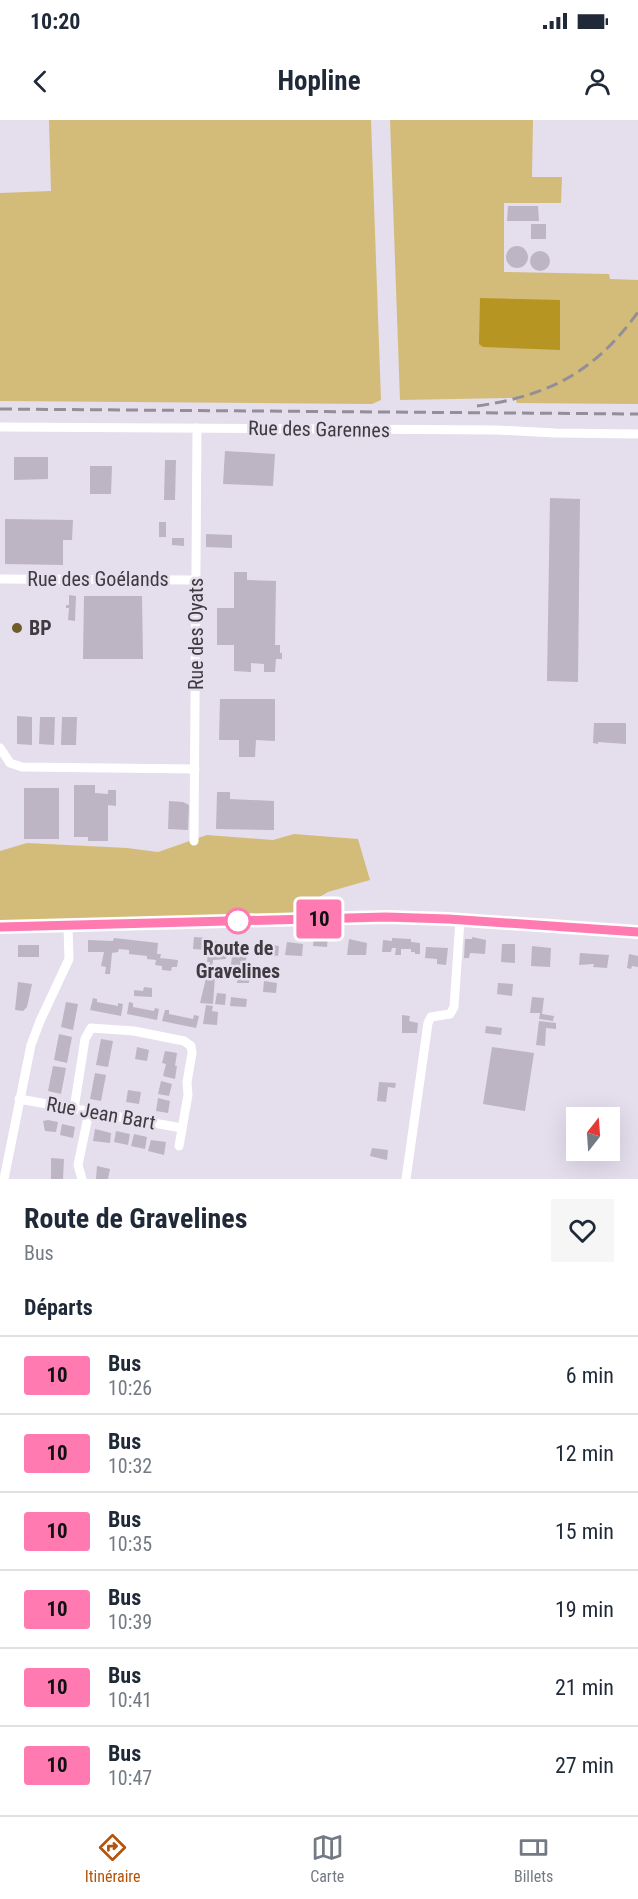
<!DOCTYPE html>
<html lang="fr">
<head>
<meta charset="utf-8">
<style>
  body { margin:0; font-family:"Roboto Condensed",sans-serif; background:#f6f6f7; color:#1f2937; height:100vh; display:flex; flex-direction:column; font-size:22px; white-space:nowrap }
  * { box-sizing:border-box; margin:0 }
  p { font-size:20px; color:#747a83 }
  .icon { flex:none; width:33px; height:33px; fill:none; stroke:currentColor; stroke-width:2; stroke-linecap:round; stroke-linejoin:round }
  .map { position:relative; height:1059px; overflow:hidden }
  .drawer { display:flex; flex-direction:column; background:#fff; flex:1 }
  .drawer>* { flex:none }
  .badge { padding:0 12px; border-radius:4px; font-size:21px; line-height:39px }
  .needle { width:39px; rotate:17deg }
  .tools { position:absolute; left:566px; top:987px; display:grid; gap:12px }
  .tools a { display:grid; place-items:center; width:54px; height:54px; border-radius:0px; background:#fff; box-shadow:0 6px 24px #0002; font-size:30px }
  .map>.badge { position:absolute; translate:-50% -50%; box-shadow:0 0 0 3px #fff }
  h2 { padding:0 24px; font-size:22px; line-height:54px }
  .round { display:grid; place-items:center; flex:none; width:63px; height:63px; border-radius:0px; background:#f6f6f7 }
  .summary { display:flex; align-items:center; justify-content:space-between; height:102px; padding:0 24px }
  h1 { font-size:28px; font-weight:700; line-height:45px }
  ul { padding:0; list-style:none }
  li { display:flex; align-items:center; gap:18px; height:78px; padding:0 24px; border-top:2px solid #e0e1e3 }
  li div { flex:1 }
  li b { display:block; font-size:22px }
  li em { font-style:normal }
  li .badge { min-width:66px; font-weight:700; text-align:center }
  .status { display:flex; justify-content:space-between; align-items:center; height:42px; padding:0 30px; background:#fff; direction:ltr }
  .status svg { height:16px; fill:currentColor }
  header { display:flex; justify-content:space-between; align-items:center; height:78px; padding:0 24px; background:#fff; font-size:27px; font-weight:700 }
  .menu { display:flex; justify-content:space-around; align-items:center; height:84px; border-top:2px solid #e0e1e3; background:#fff; font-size:16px; color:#747a83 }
  .menu a { display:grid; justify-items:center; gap:3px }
  .menu .selected { color:#b45309 }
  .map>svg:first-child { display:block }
  .green { fill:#d3bc7a }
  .water { fill:#b79522 }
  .building { fill:#bdb5c4 }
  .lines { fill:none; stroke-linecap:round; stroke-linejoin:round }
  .minor { stroke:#fff; stroke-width:9 }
  .major { stroke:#ead3fe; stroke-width:12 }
  .rail { stroke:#938e98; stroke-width:3; stroke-dasharray:12 6; stroke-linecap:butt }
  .line-casing { stroke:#fff; stroke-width:14 }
  .line { stroke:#ff7ab1; stroke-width:9 }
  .poi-dot { fill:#6e5d2b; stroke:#e5deed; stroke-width:2 }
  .stop-dot { fill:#fff; stroke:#ff7ab1; stroke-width:3 }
  .labels { text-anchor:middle; stroke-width:5; stroke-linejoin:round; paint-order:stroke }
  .street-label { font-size:20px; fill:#3d3a40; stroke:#e5deed }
  .poi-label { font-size:20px; font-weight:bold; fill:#3d3a40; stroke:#e5deed; text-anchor:start }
  .stop-label { font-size:20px; font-weight:bold; fill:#3d3a40; stroke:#e5deed }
</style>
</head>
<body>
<div class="status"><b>10:20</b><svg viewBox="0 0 49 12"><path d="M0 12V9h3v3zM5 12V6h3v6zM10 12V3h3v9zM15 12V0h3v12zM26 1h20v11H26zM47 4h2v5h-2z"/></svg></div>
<header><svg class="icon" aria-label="back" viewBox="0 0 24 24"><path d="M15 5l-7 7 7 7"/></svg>Hopline<svg class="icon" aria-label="person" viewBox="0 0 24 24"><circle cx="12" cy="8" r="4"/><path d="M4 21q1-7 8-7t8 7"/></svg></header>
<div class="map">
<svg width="638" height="1059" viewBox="0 0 638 1059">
  <rect width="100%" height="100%" fill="#e5deed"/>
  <!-- green -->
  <g class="green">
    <polygon points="49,0 371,0 381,280 372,284 0,281 0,73 51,71"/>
    <polygon points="390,0 533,0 532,57 562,57 561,83 504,83 504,152 609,154 610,159 638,160 638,284 517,283 515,278 400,280"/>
    <polygon points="294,714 358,719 370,760 328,772 290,794 0,801 0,731 27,723 127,728 158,732 207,715 273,720"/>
  </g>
  <!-- water -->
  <polygon class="water" points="480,178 560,180 560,230 483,227 479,224"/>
  <!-- building -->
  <g class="building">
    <polygon points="508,86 538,86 539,101 507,101"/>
    <rect x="531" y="104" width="15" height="15"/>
    <circle cx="517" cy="137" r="11"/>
    <circle cx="540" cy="141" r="10"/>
    <polygon points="225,331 275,334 273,366 223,364"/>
    <polygon points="14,337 48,337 48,359 14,360"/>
    <polygon points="165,340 176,340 175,380 164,380"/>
    <polygon points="90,346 112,346 111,374 90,374"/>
    <polygon points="550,378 580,379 578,562 547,561"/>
    <polygon points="5,399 73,400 72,420 63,420 63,445 5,444"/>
    <rect x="159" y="402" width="7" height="15"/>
    <polygon points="206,414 232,415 232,428 206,427"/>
    <polygon points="172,418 184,418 184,426 172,425"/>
    <polygon points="234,452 247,452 247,460 276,461 275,525 280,525 280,533 282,533 282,539 276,539 275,552 264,552 264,544 251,543 251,552 234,551 234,525 217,525 217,488 234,488"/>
    <polygon points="69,475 76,476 75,501 68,500 69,488 66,488 66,485 69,485"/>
    <polygon points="84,476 142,476 143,539 83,539"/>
    <polygon points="220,579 275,579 275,621 256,620 255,637 239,637 239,620 219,620"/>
    <polygon points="17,596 32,597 32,625 17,624"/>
    <polygon points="40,597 55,597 54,625 39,624"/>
    <polygon points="62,597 77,597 76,625 61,625"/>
    <polygon points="594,603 626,603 626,624 598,622 598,624 593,623"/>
    <polygon points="74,665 95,665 95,673 108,674 108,670 116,670 116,686 108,685 108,721 88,721 88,717 74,717"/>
    <rect x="24" y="668" width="35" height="51"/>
    <polygon points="217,672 230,672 230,679 274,681 274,710 216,709"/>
    <polygon points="169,681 183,682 189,685 188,710 168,709"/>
    <polygon points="314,814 328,815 327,827 313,826"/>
    <polygon points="194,817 208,818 209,821 245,824 245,830 247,830 246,841 250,842 249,863 237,863 239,846 234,846 233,851 230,851 232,837 238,837 239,830 233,829 233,834 226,833 226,839 213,840 212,850 229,852 229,857 215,857 213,884 200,883 210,842 207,842 208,830 193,829"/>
    <polygon points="472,817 486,820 485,834 470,833 469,838 464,838 465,819 472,819"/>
    <polygon points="114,818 158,823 157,834 161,834 160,838 178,840 177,847 172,847 171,851 162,850 162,846 155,845 156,840 147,839 147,836 129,834 129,830 119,829 118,832 112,833 110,854 105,854 106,847 101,846 104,832 88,832 88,820 113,821"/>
    <polygon points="392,818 411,819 411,822 420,823 420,834 415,834 415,832 411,832 411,829 401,829 401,835 395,835 396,828 392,828 391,832 382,832 383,820 392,821"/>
    <polygon points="349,819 367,823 366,835 347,835"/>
    <polygon points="287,822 303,824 302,836 285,835"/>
    <polygon points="266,824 279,826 278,836 265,834"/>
    <polygon points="502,824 515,824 515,843 501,842"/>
    <rect x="18" y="825" width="21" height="12"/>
    <polygon points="532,826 551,828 550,847 531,846"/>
    <polygon points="426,827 448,828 446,845 437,844 437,839 425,838"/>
    <polygon points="580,833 609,835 607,848 593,847 594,844 579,845"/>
    <polygon points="629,834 638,836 638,847 632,846 631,849 627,848"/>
    <polygon points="264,861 277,863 276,873 263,872"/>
    <polygon points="18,862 32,864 27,887 23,891 15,890"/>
    <polygon points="498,863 513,864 512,876 497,874"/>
    <polygon points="144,867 152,868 152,877 134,876 134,870 143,871"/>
    <polygon points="217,873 226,874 225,885 215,884"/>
    <polygon points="231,877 247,879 246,887 230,886"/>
    <polygon points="532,877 544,878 542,894 554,896 553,901 539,899 540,893 530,893"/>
    <polygon points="93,878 97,879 97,882 118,886 118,883 123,884 121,896 90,890"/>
    <polygon points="66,882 78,884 73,910 61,907"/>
    <polygon points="129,882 133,883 133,887 154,891 155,888 159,889 157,900 127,894"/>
    <polygon points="206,885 213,886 212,891 218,892 217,905 203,904"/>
    <polygon points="165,890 169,890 169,894 193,899 194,895 199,896 196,908 162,901"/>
    <polygon points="402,895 410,896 409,901 418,903 417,913 402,913"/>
    <polygon points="539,901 556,903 556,909 546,908 545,926 536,925"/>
    <polygon points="486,906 502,908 501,915 485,913"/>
    <polygon points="59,914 72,917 67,943 54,940"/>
    <polygon points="101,919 113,921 108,947 96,945"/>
    <polygon points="137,927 149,930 147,941 135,939"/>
    <polygon points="492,927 534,933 525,991 483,984"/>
    <polygon points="165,931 177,933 175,946 177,946 175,959 163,956 166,944 162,943"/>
    <polygon points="53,946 66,948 61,974 48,971"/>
    <polygon points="95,953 106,955 101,981 90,979"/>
    <polygon points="161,961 172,964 169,976 158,974"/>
    <polygon points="379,962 396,963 395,968 388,967 386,982 377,981"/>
    <polygon points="128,970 141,972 139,984 126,982"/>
    <polygon points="158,978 170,981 168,993 156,991"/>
    <polygon points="48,1000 58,1002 56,1012 45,1011 43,1001"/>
    <polygon points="62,1004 75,1007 73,1018 60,1015"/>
    <polygon points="95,1009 111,1013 110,1023 93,1021"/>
    <polygon points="116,1011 130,1014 128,1025 114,1022"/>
    <polygon points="134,1014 147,1017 145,1029 131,1026"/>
    <polygon points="151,1020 166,1022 164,1035 148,1031"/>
    <polygon points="372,1028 388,1030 387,1040 370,1036"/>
    <polygon points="51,1038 64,1039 63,1059 51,1059"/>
    <polygon points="97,1046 110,1049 108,1059 96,1059"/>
  </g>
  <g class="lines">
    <!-- minor -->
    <g class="minor">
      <polyline points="0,307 497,310 555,313 638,314"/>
      <polyline points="0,459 196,460"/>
      <polyline points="0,628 10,643 22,647 195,649"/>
      <polyline points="194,721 197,308"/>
      <polyline points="19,979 182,1008"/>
      <polyline points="74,989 85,919 91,908 134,911 184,921 191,926 192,933 187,962 188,975 179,1026"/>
      <polyline points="4,1059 31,925 40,901 69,839 68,806"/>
      <polyline points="82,1059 78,1045 89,992"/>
      <polyline points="406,1059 428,903 431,897 450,894 454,887 460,800"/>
    </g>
    <!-- major -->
    <polyline class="major" points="0,807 402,797 638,812"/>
    <!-- rail -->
    <g class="rail">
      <path d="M477,286C549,276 596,251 638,192"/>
      <polyline points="0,289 638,294"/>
    </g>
  </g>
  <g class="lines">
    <defs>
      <polyline id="line" points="0,807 386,797 448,799 638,812"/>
    </defs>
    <!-- line casing -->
    <use href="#line" class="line-casing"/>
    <!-- line -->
    <use href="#line" class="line"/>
  </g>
  <!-- markers -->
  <circle class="poi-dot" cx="17" cy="508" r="6"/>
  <circle class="stop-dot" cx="238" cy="801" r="12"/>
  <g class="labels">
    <!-- street labels -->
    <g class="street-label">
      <text transform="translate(319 309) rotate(1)" y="7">Rue des Garennes</text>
      <text x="98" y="466">Rue des Goélands</text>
      <text transform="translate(196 514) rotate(-90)" y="7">Rue des Oyats</text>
      <text transform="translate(101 993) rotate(10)" y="7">Rue Jean Bart</text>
    </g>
    <!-- poi labels -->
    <g class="poi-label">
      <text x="29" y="515">BP</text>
    </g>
    <!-- stop labels -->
    <g class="stop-label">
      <text x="238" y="835">Route de<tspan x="238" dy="23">Gravelines</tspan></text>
    </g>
  </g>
</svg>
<div class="tools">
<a><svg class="needle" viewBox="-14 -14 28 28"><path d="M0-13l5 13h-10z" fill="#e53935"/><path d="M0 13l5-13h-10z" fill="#747a83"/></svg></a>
</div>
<b class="badge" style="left:319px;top:799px;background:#ff7ab1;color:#111">10</b>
</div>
<section class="drawer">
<div class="summary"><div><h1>Route de Gravelines</h1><p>Bus</p></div><a class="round"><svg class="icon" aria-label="heart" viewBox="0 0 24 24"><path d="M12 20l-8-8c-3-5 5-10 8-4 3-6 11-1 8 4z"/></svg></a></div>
<h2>Départs</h2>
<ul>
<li><span class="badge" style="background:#ff7ab1;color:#111">10</span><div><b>Bus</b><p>10:26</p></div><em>6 min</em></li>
<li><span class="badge" style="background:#ff7ab1;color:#111">10</span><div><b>Bus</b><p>10:32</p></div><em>12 min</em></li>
<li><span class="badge" style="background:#ff7ab1;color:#111">10</span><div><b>Bus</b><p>10:35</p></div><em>15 min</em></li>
<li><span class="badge" style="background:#ff7ab1;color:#111">10</span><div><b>Bus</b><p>10:39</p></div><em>19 min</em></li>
<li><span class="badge" style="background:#ff7ab1;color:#111">10</span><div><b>Bus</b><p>10:41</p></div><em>21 min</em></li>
<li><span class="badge" style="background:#ff7ab1;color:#111">10</span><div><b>Bus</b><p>10:47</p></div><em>27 min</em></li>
</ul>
</section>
<nav class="menu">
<a class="selected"><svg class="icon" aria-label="directions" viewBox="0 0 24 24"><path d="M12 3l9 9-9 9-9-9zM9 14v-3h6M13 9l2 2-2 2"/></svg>Itinéraire</a>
<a><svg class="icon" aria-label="map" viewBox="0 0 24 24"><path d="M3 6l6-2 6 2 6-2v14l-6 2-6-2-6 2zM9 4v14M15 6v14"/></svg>Carte</a>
<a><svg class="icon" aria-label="tickets" viewBox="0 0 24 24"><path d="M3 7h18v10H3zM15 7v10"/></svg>Billets</a>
</nav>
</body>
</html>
